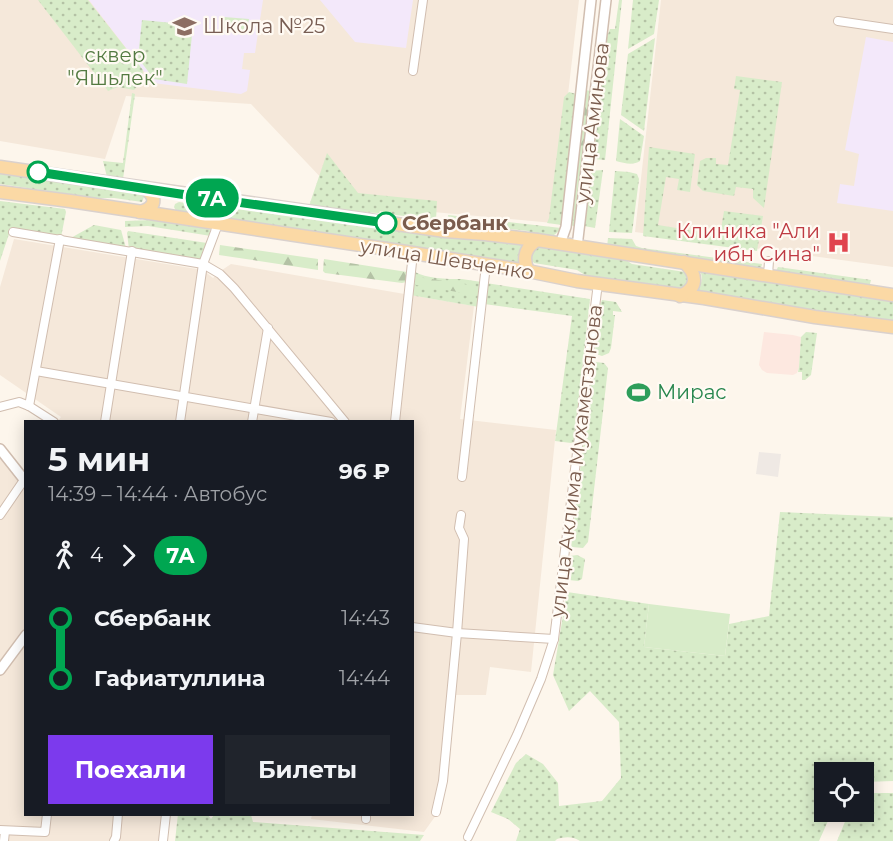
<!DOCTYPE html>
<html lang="ru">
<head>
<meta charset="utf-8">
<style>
  body { margin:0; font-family:Montserrat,sans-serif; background:#20242c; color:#f1f3f6; height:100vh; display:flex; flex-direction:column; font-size:22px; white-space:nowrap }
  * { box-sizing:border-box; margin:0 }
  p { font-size:20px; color:#9ea1a6 }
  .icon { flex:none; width:33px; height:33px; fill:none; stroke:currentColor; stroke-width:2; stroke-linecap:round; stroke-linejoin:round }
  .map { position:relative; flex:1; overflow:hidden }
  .drawer { position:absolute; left:24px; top:420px; width:390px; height:396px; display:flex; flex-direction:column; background:#171b24; border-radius:0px; box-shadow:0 3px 15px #0003 }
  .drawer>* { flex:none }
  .badge { padding:0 12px; border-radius:20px; font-size:21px; line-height:39px }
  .controls { position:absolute; left:814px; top:762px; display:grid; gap:12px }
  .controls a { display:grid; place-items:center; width:60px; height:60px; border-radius:0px; background:#171b24; box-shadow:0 3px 15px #0003; font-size:30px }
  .map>.badge { position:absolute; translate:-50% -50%; box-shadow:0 0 0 3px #fff }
  .legs { display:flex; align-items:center; gap:9px; height:66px; padding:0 24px; font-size:20px }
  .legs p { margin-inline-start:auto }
  .summary { display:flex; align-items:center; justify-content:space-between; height:102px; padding:0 24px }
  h1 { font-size:33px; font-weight:700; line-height:45px }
  .cta { display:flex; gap:12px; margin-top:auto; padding:12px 24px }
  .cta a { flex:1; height:69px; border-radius:0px; background:#7c3aed; color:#fff; font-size:24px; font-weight:700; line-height:69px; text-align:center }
  .cta a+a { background:#20242c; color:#f1f3f6 }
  ul { padding:0 24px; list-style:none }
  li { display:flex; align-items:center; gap:21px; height:60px; font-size:22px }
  li i { display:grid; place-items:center; width:9px; height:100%; margin:0 8px; background:currentColor }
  li i::after { content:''; width:15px; height:15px; margin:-8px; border:4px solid; border-radius:50%; background:#171b24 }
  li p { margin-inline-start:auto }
  li:first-child i { background:linear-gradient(#0000 50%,currentColor 0) }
  li:last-child i { background:linear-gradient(currentColor 50%,#0000 0) }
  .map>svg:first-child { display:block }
  .residential { fill:#f5e8da }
  .commercial { fill:#fde8e0 }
  .industrial { fill:#efe9e4 }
  .education { fill:#f3e8fa }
  .grass { fill:url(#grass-dots) }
  .forest { fill:url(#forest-firs) }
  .pitch { fill:#d8ecc9 }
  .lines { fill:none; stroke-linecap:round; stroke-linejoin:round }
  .minor-casing { stroke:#d1beb0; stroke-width:10 }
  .tertiary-casing { stroke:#d1beb0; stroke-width:12 }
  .primary-casing { stroke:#dad1cd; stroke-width:15 }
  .minor { stroke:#fff; stroke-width:8 }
  .tertiary { stroke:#fff; stroke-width:9 }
  .primary { stroke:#fbd9a5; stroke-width:12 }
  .line-1-casing { stroke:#fff; stroke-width:14 }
  .line-1 { stroke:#00a651; stroke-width:9 }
  .stop-1-dot { fill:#fff; stroke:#00a651; stroke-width:3 }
  .labels { text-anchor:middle; stroke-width:4.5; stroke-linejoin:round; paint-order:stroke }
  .education-label { font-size:20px; fill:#785e54; stroke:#fffaf3; text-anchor:start }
  .park-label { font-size:20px; fill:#537a41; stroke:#fffaf3 }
  .street-label { font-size:20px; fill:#7a5c4d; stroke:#fffaf3 }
  .stop-label { font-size:20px; font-weight:bold; fill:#7a5c4d; stroke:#fffaf3; text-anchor:start }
  .health-label { font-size:20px; fill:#be3a42; stroke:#fffaf3; text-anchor:end }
  .leisure-label { font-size:20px; fill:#27864d; stroke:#fffaf3; text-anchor:start }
</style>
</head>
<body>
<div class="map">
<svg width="893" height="841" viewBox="0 0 893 841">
  <defs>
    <pattern id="grass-dots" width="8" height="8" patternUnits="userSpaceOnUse" patternTransform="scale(1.5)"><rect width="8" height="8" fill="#d8ecc9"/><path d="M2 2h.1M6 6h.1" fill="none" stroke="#b4c2a5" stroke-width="1.8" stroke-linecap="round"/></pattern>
    <pattern id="forest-firs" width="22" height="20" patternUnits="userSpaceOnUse" patternTransform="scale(1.5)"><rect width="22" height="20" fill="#d8ecc9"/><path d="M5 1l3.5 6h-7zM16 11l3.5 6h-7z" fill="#b4c2a5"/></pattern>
  </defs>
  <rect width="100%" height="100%" fill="#fdf6ec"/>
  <!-- residential -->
  <g class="residential">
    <polygon points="0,0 579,0 553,223 346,204 251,104 126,96 105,159 0,141"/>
    <polygon points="661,0 893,0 893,267 635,232"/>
    <polygon points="14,239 203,270 213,278 222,270 231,264 474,306 460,419 556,430 531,672 490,667 486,695 450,695 439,811 424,832 311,819 312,815 412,814 412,422 58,421 61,417 0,375 0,287"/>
    <polygon points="0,457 25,491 26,814 165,815 163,841 0,841"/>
  </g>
  <!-- commercial -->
  <polygon class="commercial" points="764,332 793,335 801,337 799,367 797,373 793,375 767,373 762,370 759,365"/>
  <!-- industrial -->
  <polygon class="industrial" points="759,452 781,454 778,477 756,474"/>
  <!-- education -->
  <g class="education">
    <polygon points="89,0 263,0 255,53 244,53 242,69 250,70 247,91 241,94 153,83"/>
    <polygon points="320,0 413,0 406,48 355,42"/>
    <polygon points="866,37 893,42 893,211 837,203 840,184 854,186 859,154 845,150"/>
  </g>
  <!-- grass -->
  <g class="grass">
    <polygon points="38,0 88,0 143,70 142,81 134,90 118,87 108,91"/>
    <polygon points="619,0 622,0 605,160 594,159 592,155 604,66 604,45 610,29 615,29"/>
    <polygon points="633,0 659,0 654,34 628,49"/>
    <polygon points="142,20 193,25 187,84 154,79 138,58"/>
    <polygon points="655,38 644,131 621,115 628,54"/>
    <polygon points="736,76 782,82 764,208 753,198 753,189 736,187 734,196 703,191 697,185 700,161 706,158 716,158 716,164 728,165 740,90 734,89"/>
    <polygon points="569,92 576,94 562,225 547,223 549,218 564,97"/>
    <polygon points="132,93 135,94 123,179 107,177 103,161 123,163"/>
    <path d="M620,119L644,136L640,161C633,166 624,163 616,161Z"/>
    <polygon points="649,147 695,154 690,192 677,190 679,179 666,177 658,225 720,235 724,211 763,216 757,251 643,236"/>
    <polygon points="327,153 358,193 437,201 436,220 396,215 380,211 379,213 315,210 309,206 310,203"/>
    <polygon points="603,170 595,228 584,226 590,171"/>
    <polygon points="615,171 629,172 637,174 639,179 632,233 609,232"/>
    <polygon points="0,173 143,194 144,197 142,202 114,198 96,198 0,184"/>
    <polygon points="0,201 65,209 66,212 61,237 11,228 0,261"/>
    <polygon points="179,202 205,206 219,205 524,244 520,252 518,263 176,211 174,207 175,204"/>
    <path d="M448,215L561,228C552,241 540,239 528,231L450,222Z"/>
    <polygon points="152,220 209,229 212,233 211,236 148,226 125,227 125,221"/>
    <polygon points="94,225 121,230 126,248 69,239"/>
    <polygon points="128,231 207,243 202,259 199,261 129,249 127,233"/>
    <polygon points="608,238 632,239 636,246 642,248 762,264 761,268 735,264 723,265 607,247"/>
    <polygon points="537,246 623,258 632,264 685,272 689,279 687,286 682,289 585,275 577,270 534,263 529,257 532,250"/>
    <polygon points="778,267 871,280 869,288 814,280 806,275 776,271"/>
    <path d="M700,270L893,301V322L697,292C702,284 703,278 700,270Z"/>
    <path d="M413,271C428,279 445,279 462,279C468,280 475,281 482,282L479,307L410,295Z"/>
    <polygon points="486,283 590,299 574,442 571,443 555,441 572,316 484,304"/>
    <polygon points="602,300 616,302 622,312 613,311 613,315 615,315 611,348 609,353 602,356 596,354 595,351 600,305"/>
    <polygon points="806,332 817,333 811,375 805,380 802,380 802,372 798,372 799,367 801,337"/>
    <polygon points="596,362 604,363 608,368 588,542 583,548 572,547 571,545 593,364"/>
    <path d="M780,512L893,517V781L864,782V772H825V812H832L819,841H580C572,836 565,837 557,839L555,841H516L520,829L508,819L491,812L516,763L526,754L543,764L558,783L559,806L602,801L621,778L619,722L590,691L569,711L553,675L567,592L649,604L644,647L725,656L729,624L769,616Z"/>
    <polygon points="577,555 585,559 582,579 578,581 569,580 567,577 570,556"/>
    <polygon points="870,793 893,793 893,841 837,841 849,812 864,812 864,797"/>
    <polygon points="178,814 208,815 211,819 214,815 251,815 253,822 424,835 420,841 175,841"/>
  </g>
  <!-- forest -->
  <g class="forest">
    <polygon points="586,90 590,91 574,226 569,225"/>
    <polygon points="220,245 318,259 318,270 219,255"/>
    <polygon points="324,259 407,272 406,282 402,283 325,273 323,271"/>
    <polygon points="416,277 461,283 477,288 475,295 416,285"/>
  </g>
  <!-- pitch -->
  <g class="pitch">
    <polygon points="224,17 249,19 246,34 222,31"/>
    <polygon points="649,604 730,614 725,656 644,647"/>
  </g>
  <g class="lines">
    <defs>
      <g id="minor">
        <polyline points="838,21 893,29"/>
        <polyline points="413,71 423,0"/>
        <polyline points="13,232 203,264 220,274 234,288 345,422"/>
        <polyline points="768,275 769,261"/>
        <polyline points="36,371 331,422"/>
        <polyline points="29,406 60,239"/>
        <polyline points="0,407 19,402 29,406 54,422"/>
        <polyline points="105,422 132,251"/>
        <polyline points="180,422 203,264 218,224"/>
        <polyline points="252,422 268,328"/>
        <polyline points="395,422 413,253"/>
        <polyline points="462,477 486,265"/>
        <polyline points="0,515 24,480"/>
        <polyline points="412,627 457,633 554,639"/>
        <polyline points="436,812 443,781 457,633 464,539 459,528 461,515"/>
        <polyline points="366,819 366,814"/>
        <polyline points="0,830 45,832 47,814"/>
        <polyline points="468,837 517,735 541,679 554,639 598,283"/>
        <polyline points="4,841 5,831"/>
        <polyline points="114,841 116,837 118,814"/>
        <polyline points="163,841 166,814"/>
      </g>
      <g id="tertiary">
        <polyline points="560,244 566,227 591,0"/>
        <polyline points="577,247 606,0"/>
        <polyline points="0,449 26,482"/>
        <polyline points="0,670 26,635"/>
      </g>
      <g id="primary">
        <polyline points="0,167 445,231 485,234 537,240 893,295"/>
        <polyline points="0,192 70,201 400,251 528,271 577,281 704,298 815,317 893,327"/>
        <path d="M140,212C156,208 158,197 144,188"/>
        <path d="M528,271C522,257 525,248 537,240"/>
        <path d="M680,296C698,288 698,275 684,262"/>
      </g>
    </defs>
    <!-- minor casing -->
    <use href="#minor" class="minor-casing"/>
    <!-- tertiary casing -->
    <use href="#tertiary" class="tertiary-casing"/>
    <!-- primary casing -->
    <use href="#primary" class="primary-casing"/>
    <!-- minor -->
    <use href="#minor" class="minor"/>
    <!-- tertiary -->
    <use href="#tertiary" class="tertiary"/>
    <!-- primary -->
    <use href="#primary" class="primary"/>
  </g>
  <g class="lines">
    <defs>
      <polyline id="line-1" points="38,172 180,194 386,223"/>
    </defs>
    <!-- line-1 casing -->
    <use href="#line-1" class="line-1-casing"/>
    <!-- line-1 -->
    <use href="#line-1" class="line-1"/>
  </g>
  <!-- icons -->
  <defs>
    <symbol id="school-bare" viewBox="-9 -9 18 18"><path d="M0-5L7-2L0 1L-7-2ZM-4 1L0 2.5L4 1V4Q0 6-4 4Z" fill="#8d6e63" stroke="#fffaf3" stroke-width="2.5" paint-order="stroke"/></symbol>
    <symbol id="hospital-bare" viewBox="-9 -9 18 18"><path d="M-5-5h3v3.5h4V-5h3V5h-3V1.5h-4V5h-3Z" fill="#e0444e" stroke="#fffaf3" stroke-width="2.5" paint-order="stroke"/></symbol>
    <symbol id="stadium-bare" viewBox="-9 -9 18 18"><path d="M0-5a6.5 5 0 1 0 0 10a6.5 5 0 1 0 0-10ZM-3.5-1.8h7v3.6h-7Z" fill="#2e9e5b" stroke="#fffaf3" stroke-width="2.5" paint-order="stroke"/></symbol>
  </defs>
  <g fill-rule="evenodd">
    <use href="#school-bare" x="168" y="10" width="33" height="33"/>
    <use href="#hospital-bare" x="822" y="226" width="33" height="33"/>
    <use href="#stadium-bare" x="622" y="376" width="33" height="33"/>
  </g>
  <!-- markers -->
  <g class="stop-1-dot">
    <circle cx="38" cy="172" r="10"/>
    <circle cx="386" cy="223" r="10"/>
  </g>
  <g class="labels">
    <!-- education labels -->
    <g class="education-label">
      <text x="203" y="33">Школа №25</text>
    </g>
    <!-- park labels -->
    <g class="park-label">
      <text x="115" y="62">сквер<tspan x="115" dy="23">"Яшьлек"</tspan></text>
    </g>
    <!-- street labels -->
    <g class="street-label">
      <text transform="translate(592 123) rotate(-83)" y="7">улица Аминова</text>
      <text transform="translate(447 259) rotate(9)" y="7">улица Шевченко</text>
      <text transform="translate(576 461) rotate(-83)" y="7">улица Аклима Мухаметзянова</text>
    </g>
    <!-- stop labels -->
    <g class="stop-label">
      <text x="402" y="230">Сбербанк</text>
    </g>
    <!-- health labels -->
    <g class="health-label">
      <text x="820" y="238">Клиника "Али<tspan x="820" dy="23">ибн Сина"</tspan></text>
    </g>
    <!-- leisure labels -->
    <g class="leisure-label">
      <text x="657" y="399">Мирас</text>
    </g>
  </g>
</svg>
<div class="controls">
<a><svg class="icon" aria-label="locate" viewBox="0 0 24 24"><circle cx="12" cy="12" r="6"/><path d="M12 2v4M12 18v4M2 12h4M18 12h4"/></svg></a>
</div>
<b class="badge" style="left:212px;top:198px;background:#00a651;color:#fff">7А</b>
<section class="drawer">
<div class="summary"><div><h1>5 мин</h1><p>14:39 – 14:44 · Автобус</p></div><b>96 ₽</b></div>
<div class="legs"><svg class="icon" aria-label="walk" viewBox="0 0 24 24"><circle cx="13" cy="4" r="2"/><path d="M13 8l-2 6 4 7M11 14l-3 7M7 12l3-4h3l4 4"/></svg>4<svg class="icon" aria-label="forward" viewBox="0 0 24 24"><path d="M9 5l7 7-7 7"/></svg><b class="badge" style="background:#00a651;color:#fff">7А</b></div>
<ul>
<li><i style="color:#00a651"></i><b>Сбербанк</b><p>14:43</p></li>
<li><i style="color:#00a651"></i><b>Гафиатуллина</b><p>14:44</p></li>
</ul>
<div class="cta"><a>Поехали</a><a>Билеты</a></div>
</section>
</div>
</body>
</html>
